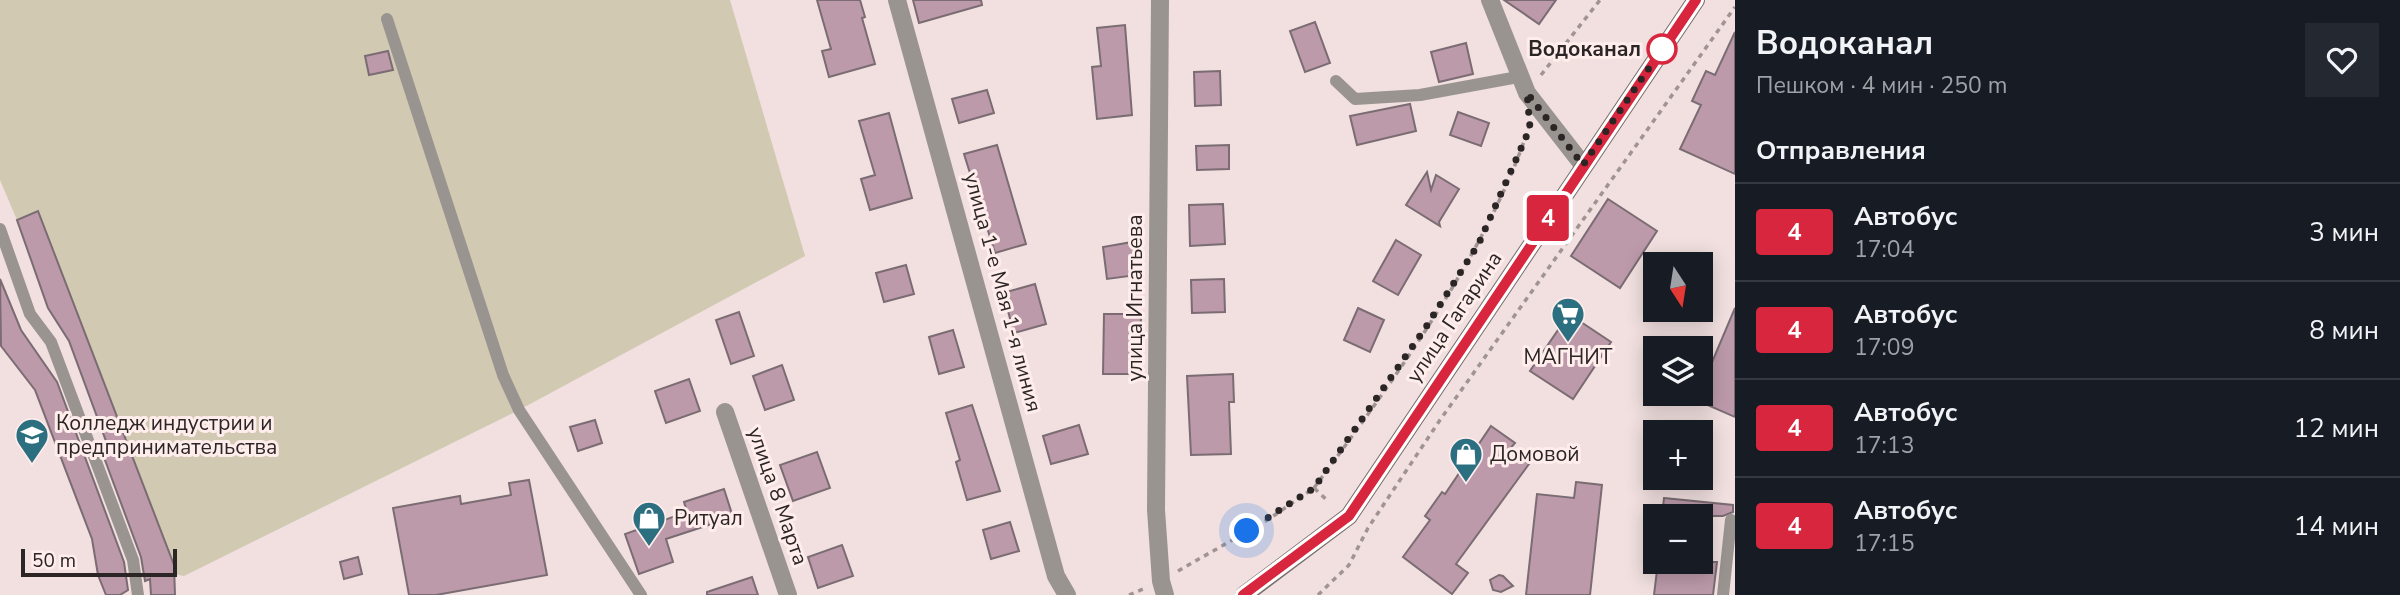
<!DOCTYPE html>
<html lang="ru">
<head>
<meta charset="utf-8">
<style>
  body { margin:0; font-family:"Nunito Sans",sans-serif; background:#242831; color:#f1f3f6; height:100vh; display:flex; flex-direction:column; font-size:26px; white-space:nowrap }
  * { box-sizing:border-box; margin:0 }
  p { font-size:23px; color:#9ea1a6 }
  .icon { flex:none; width:38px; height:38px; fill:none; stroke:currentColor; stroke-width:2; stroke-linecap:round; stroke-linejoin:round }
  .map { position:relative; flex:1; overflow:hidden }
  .drawer { display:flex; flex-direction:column; background:#171b24; width:665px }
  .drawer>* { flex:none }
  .badge { padding:0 14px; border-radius:5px; font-size:24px; line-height:46px }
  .needle { width:46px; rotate:168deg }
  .buttons { position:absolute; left:1643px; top:252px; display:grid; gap:14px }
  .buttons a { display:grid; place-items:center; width:70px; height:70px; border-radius:0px; background:#171b24; box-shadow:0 4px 18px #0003; font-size:35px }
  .scale { position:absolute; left:21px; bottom:18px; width:156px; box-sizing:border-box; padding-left:7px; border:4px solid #2b2525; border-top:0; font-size:19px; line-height:24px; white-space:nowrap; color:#2b2525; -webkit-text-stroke:5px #ffedec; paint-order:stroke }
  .you { position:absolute; width:35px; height:35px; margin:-18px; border:5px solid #fff; border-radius:50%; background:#1a73e8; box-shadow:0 0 0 10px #1a73e833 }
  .map>.badge { position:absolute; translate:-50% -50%; box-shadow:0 0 0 4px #fff }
  h2 { padding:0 21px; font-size:26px; line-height:63px }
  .round { display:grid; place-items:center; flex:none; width:74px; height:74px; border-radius:0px; background:#242831 }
  .overview { display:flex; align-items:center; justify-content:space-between; height:119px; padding:0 21px }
  h1 { font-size:33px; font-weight:700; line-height:52px }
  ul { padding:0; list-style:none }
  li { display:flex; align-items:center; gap:21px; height:98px; padding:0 21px; border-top:2px solid #363941 }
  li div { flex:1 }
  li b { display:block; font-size:26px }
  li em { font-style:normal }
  li .badge { min-width:77px; font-weight:700; text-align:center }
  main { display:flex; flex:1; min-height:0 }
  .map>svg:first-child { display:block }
  .green { fill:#d2c9b3 }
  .building { fill:#bc9aaa; stroke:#7a6c72; stroke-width:2 }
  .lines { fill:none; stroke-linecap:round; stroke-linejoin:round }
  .path { stroke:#a09493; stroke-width:3.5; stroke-dasharray:5 5; stroke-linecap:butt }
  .service { stroke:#9a9490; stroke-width:12 }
  .minor { stroke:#9a9490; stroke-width:18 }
  .secondary { stroke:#766e69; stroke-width:18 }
  .line-casing { stroke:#fff; stroke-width:16 }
  .line { stroke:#d7263d; stroke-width:10 }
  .walk { stroke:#2b2525; stroke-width:7; stroke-dasharray:0 12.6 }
  .stop-dot { fill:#fff; stroke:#d7263d; stroke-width:3.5 }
  .labels { text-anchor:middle; stroke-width:6; stroke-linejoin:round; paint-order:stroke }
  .stop-label { font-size:21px; font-weight:bold; fill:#2b2525; stroke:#ffedec; text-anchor:end }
  .street-label { font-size:21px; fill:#2b2525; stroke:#ffedec }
  .poi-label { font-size:21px; fill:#2b2525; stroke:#ffedec; text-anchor:start }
</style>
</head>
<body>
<main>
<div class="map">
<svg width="1735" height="595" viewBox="0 0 1735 595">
  <rect width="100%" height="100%" fill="#f1e0df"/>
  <!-- green -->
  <polygon class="green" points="0,0 730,0 805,256 519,410 184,576 174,574 174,565 38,212 17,220 0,180"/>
  <!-- building -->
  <g class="building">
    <polygon points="817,0 860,0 865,17 862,18 875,64 829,77 822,51 831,49"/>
    <polygon points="913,0 981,0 982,5 919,23"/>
    <polygon points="1504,0 1556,0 1539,24"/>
    <polygon points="1315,22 1330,63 1305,72 1290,31"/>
    <polygon points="1125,25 1132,115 1097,119 1092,67 1101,66 1097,28"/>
    <polygon points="1735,32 1735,174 1680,149 1701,105 1692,101 1706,71 1715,75"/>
    <polygon points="1466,43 1473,74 1439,82 1431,52"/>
    <polygon points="388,51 393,70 369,75 365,56"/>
    <polygon points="1220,71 1221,105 1195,106 1194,72"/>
    <polygon points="987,90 994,113 959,123 952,99"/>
    <polygon points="1410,104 1416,131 1357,145 1350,116"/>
    <polygon points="1458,112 1489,123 1481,146 1450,135"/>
    <polygon points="889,113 912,198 870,210 861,179 875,175 859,121"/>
    <polygon points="997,145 1026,244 995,253 964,154"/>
    <polygon points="1229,145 1229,169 1197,170 1196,146"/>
    <polygon points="1427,172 1431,190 1436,175 1459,189 1439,222 1440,226 1406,205"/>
    <polygon points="1608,199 1657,231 1620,288 1571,256"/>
    <polygon points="1223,204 1225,244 1190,246 1189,205"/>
    <polygon points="38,211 174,565 175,595 151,595 150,579 145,581 141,557 99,444 106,455 110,452 69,341 48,308 17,220"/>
    <polygon points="1396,240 1421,255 1398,295 1373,281"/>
    <polygon points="1132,242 1137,275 1107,279 1103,247"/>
    <polygon points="906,265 914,294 884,302 876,273"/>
    <polygon points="0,279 21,330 57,382 124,562 128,590 120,595 106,595 98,575 92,539 35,390 1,346"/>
    <polygon points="1224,279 1225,312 1192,313 1191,280"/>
    <polygon points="1035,284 1046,324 1014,333 1003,293"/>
    <polygon points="1358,308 1384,320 1370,352 1344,340"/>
    <polygon points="1735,308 1735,417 1696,400"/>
    <polygon points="739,312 754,356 731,364 716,320"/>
    <polygon points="1104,314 1141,314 1140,374 1103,374"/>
    <polygon points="1569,314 1611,342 1573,399 1530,371"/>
    <polygon points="953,330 964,367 939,374 929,337"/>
    <polygon points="782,365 794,400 765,410 753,376"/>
    <polygon points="1233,374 1234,402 1229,402 1231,454 1191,455 1187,376"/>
    <polygon points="689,379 700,411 666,423 655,391"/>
    <polygon points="972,405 1000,491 967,500 956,462 960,460 946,413"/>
    <polygon points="595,420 602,443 578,451 570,427"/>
    <polygon points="1079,425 1088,454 1051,464 1043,436"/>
    <polygon points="1491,426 1515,443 1509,450 1529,464 1456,564 1468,573 1452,594 1403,557 1430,520 1425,516 1442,492 1445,494"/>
    <polygon points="817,452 830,488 793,501 780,465"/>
    <polygon points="529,480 547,575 436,595 409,595 393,508 460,496 461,504 511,495 509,483"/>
    <polygon points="1576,482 1602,485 1590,595 1526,595 1537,494 1574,498"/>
    <polygon points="724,489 733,517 666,539 673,562 639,574 625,534 687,512 684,502"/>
    <polygon points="1664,498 1733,505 1733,512 1723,516 1662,516"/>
    <polygon points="1010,522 1019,551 991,559 983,530"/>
    <polygon points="842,545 853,576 818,588 808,557"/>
    <polygon points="358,557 362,574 344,579 340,562"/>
    <polygon points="1658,562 1717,562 1713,595 1654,595"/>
    <polygon points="1499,575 1503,576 1513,586 1501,592 1493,590 1490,580"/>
    <polygon points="752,577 758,595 707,595 707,592"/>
  </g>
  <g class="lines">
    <!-- path -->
    <g class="path">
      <polyline points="1541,75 1600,0"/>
      <path d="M1314,488C1393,381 1487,254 1529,127"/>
      <polyline points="1178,571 1269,519 1314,488 1329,502"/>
      <polyline points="1129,595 1143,589"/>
      <polyline points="1318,595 1349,565 1368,528 1440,420 1735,7"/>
    </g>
    <!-- service -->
    <g class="service">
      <polyline points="387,19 503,375 519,410 641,595"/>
      <polyline points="1336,81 1355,99 1420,95 1518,77"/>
      <polyline points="0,229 30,314 51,342 133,560 138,595"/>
      <polyline points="1723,595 1731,520"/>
    </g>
    <!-- minor -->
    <g class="minor">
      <polyline points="897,0 1056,576 1067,595"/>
      <polyline points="1160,0 1156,510 1161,581 1165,595"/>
      <polyline points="1490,0 1527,93 1583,165"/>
      <polyline points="725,412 788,595"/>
    </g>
    <!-- secondary -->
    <polyline class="secondary" points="1244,595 1349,516 1696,0"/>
  </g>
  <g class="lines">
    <defs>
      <polyline id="line" points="1243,595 1349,516 1696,0"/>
    </defs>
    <!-- line casing -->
    <use href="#line" class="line-casing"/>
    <!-- line -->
    <use href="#line" class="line"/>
    <!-- walk -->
    <polyline class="walk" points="1247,531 1314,488 1426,327 1479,243 1530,128 1527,93 1583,165 1662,49"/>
  </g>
  <!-- icons -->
  <defs>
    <symbol id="supermarket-pin" viewBox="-11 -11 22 30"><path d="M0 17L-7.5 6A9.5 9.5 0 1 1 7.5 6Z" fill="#2b6f80" stroke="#ffedec"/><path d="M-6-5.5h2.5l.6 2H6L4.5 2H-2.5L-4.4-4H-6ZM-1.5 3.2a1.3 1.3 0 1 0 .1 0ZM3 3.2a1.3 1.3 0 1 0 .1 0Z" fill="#fff"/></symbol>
    <symbol id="school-pin" viewBox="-11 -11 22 30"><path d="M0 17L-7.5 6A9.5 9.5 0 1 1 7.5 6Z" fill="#2b6f80" stroke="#ffedec"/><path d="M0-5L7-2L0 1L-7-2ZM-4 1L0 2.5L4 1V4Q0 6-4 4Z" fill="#fff"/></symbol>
    <symbol id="shop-pin" viewBox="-11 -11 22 30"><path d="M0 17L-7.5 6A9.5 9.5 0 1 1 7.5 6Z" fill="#2b6f80" stroke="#ffedec"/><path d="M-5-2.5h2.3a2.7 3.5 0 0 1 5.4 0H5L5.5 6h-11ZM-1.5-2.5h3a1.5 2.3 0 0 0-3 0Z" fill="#fff"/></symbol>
  </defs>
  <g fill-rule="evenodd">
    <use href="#supermarket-pin" x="1549" y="295" width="38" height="52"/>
    <use href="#school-pin" x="13" y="416" width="38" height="52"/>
    <use href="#shop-pin" x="1447" y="435" width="38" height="52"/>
    <use href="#shop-pin" x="630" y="499" width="38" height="52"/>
  </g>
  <!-- markers -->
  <circle class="stop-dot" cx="1662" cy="49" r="14"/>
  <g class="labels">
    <!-- stop labels -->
    <g class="stop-label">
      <text x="1641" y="56">Водоканал</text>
    </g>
    <!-- street labels -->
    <g class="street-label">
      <text transform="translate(1003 292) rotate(75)" y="7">улица 1-е Мая 1-я линия</text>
      <text transform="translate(1135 298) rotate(-90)" y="7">улица Игнатьева</text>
      <text transform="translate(1454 317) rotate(-56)" y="7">улица Гагарина</text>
      <text transform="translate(778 496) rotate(71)" y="7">улица 8 Марта</text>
    </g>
    <!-- poi labels -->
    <g class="poi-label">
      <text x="1568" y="364" text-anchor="middle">МАГНИТ</text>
      <text x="56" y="430">Колледж индустрии и<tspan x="56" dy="24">предпринимательства</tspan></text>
      <text x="1490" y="461">Домовой</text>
      <text x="674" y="525">Ритуал</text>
    </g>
  </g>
</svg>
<div class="buttons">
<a><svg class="needle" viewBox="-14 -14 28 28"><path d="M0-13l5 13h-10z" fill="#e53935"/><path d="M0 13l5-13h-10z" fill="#9ea1a6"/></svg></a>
<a><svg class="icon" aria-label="layers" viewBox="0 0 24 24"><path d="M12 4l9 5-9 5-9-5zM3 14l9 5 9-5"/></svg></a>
<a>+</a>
<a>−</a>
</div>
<div class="scale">50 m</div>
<div class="you" style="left:1247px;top:531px"></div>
<b class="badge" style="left:1548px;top:218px;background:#d7263d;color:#fff">4</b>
</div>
<section class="drawer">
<div class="overview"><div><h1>Водоканал</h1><p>Пешком · 4 мин · 250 m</p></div><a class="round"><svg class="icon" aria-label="heart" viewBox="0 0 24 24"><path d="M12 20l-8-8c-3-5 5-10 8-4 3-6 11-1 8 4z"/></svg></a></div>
<h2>Отправления</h2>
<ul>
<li><span class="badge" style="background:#d7263d;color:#fff">4</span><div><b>Автобус</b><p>17:04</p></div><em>3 мин</em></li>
<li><span class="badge" style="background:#d7263d;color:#fff">4</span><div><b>Автобус</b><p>17:09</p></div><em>8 мин</em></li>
<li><span class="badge" style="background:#d7263d;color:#fff">4</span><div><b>Автобус</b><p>17:13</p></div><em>12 мин</em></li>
<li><span class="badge" style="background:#d7263d;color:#fff">4</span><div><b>Автобус</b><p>17:15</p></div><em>14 мин</em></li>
</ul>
</section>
</main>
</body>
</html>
